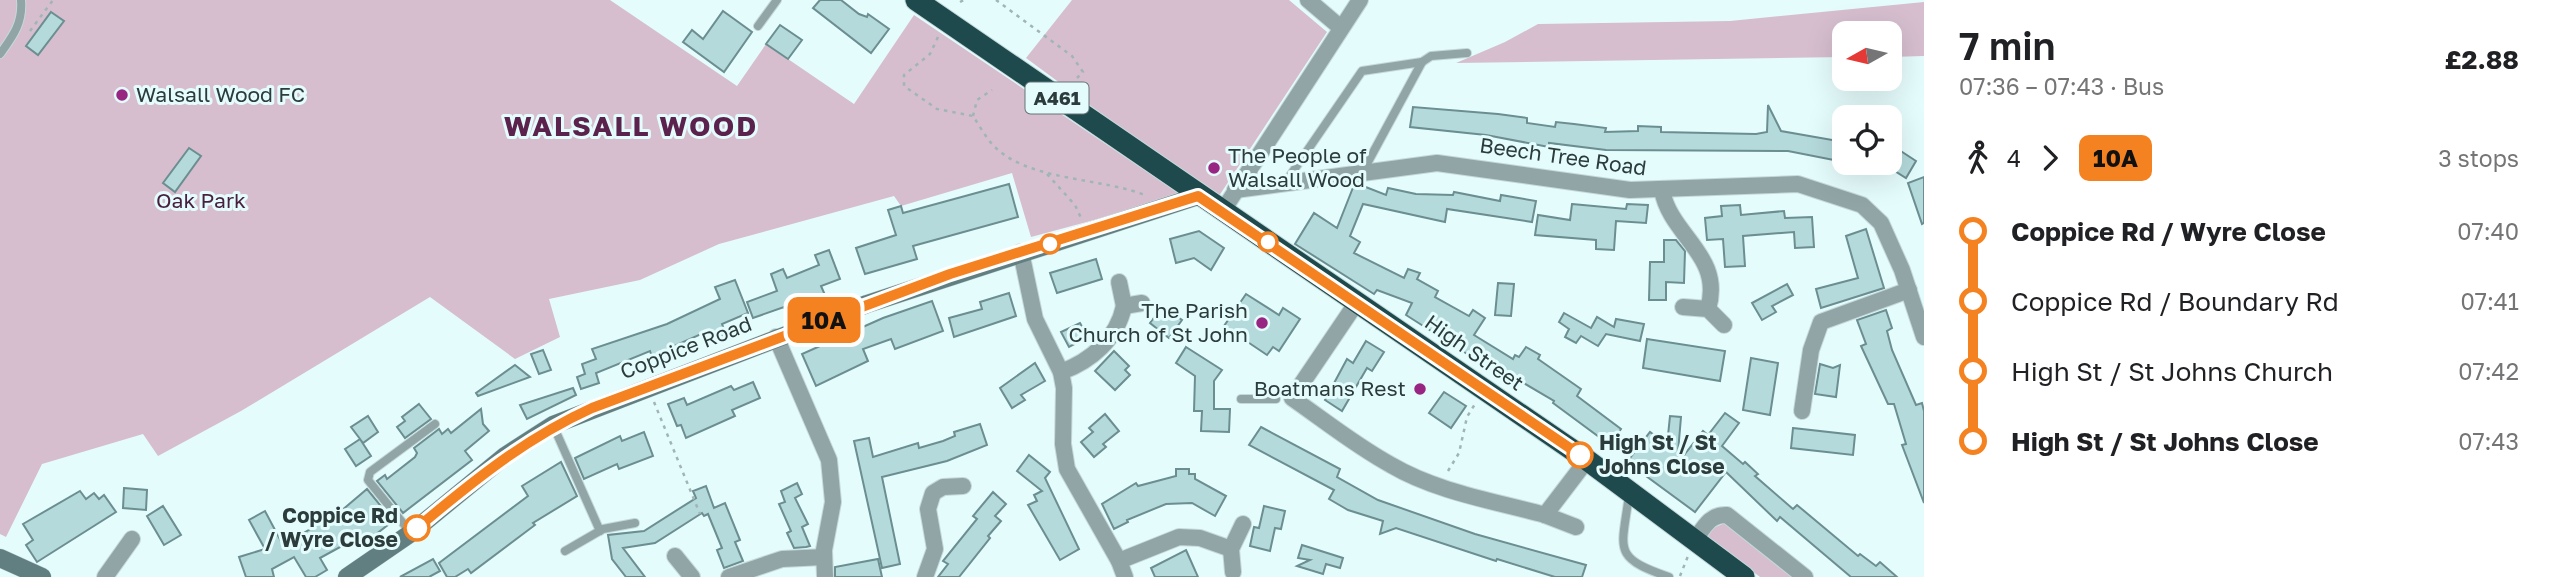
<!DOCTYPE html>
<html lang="en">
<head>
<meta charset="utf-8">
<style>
  body { margin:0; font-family:"Golos Text",sans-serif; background:#f2f2f2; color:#202124; height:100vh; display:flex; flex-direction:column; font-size:26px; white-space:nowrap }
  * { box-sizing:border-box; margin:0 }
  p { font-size:23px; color:#757577 }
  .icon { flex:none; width:38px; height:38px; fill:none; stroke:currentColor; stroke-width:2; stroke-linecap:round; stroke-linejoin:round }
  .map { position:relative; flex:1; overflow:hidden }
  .side { display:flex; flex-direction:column; background:#fff; width:630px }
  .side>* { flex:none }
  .badge { padding:0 14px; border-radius:10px; font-size:24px; line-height:46px }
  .needle { width:46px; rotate:262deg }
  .fabs { position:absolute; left:1832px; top:21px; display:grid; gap:14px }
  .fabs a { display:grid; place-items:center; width:70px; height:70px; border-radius:14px; background:#fff; box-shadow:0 7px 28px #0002; font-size:35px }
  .map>.badge { position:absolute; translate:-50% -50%; box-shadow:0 0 0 4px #fff }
  .legs { display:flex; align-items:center; gap:10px; height:77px; padding:0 35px; font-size:23px }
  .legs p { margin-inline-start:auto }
  .headline { display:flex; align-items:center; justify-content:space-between; height:119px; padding:0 35px }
  h1 { font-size:38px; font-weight:600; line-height:52px }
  ul { padding:0 35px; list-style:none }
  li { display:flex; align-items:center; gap:24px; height:70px; font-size:26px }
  li i { display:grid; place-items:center; width:10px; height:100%; margin:0 9px; background:currentColor }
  li i::after { content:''; width:18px; height:18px; margin:-9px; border:5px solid; border-radius:50%; background:#fff }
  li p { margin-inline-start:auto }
  li:first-child i { background:linear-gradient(#0000 50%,currentColor 0) }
  li:last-child i { background:linear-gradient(currentColor 50%,#0000 0) }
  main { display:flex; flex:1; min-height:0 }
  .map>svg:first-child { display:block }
  .green { fill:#d6becf }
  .building { fill:#b5dadc; stroke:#6b8e90; stroke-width:2 }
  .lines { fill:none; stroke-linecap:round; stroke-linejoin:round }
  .lane-casing { stroke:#c4d9da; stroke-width:10 }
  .street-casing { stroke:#c4d9da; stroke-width:18 }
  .secondary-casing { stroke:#c4d9da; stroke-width:19 }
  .highway-casing { stroke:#c4d9da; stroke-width:23 }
  .path { stroke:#a1b5b6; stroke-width:2.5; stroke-dasharray:3.5 5; stroke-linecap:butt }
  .lane { stroke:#92a5a6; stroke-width:8 }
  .street { stroke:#92a5a6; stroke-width:16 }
  .secondary { stroke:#617e80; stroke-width:18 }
  .highway { stroke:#1f4a4d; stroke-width:21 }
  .line-1-casing { stroke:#fff; stroke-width:16 }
  .line-1 { stroke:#f58220; stroke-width:10 }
  .poi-dot { fill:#992582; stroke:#e5fcfd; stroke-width:2.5 }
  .stop-1-dot { fill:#fff; stroke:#f58220; stroke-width:3.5 }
  .labels { text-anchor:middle; stroke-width:6; stroke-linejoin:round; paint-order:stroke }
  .shield { fill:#e5fcfd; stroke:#647576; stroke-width:2 }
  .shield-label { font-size:19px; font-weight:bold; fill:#2c3b3c }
  .poi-label { font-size:21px; fill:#2c3b3c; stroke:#e5fcfd; text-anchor:start }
  .street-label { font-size:21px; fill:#2c3b3c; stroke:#e5fcfd }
  .park-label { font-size:21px; fill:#481f3e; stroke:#e5fcfd }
  .stop-label { font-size:21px; font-weight:bold; fill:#2c3b3c; stroke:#e5fcfd; text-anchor:start }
  .district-label { font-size:28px; font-weight:bold; letter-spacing:2px; fill:#5a224c; stroke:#e5fcfd }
</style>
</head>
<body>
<main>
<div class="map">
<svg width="1924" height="577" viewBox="0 0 1924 577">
  <rect width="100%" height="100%" fill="#e5fcfd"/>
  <!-- green -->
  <g class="green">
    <polygon points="0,0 610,0 737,86 766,44 854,104 914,15 1183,196 1031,237 1012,173 901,206 894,196 719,244 640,280 549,299 560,337 515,359 430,297 241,411 158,456 143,434 42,464 6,537 0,534"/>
    <polygon points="1072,0 1289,0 1327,32 1217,199 1026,58"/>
    <polygon points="1924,2 1924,56 1890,57 1890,33 1844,33 1844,57 1456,63 1505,42 1538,24 1730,21"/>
    <polygon points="1727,522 1798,577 1760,577 1707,537 1709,530"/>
  </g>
  <!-- building -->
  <g class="building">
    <polygon points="820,0 841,0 859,14 867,17 868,14 889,29 871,53 813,8"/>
    <polygon points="723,11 752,32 724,72 683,42 692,30 703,39"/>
    <polygon points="51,12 64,21 38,55 26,46"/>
    <polygon points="780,25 802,40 788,59 766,44"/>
    <polygon points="1768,105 1781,131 1844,142 1844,162 1788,151 1606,150 1549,143 1549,147 1486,135 1410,127 1413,107 1498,114 1527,118 1527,123 1555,127 1556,122 1574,124 1606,128 1605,132 1638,131 1638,126 1661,127 1661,132 1756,134 1767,132"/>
    <polygon points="1890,144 1916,161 1906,178 1890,168"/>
    <polygon points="189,148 201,156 175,192 163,183"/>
    <polygon points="1924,177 1924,223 1922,224 1908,183"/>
    <polygon points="1009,184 1018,217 913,246 917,259 865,274 856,248 896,235 888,210 901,206 903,213"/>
    <polygon points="1358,184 1386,195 1388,188 1416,194 1453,195 1454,192 1500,201 1501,195 1536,201 1532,222 1447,209 1445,222 1363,204 1350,236 1360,242 1354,253 1404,278 1408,269 1420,273 1417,279 1438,291 1435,297 1469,316 1473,310 1485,318 1474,335 1513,359 1515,355 1519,357 1526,347 1540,355 1538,359 1581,389 1577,396 1621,429 1610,445 1553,403 1554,401 1500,369 1497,373 1406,315 1412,303 1377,290 1374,294 1295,244 1314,213 1337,228 1354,185"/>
    <polygon points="1572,204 1626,209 1627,204 1648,205 1646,223 1616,221 1614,250 1596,249 1596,240 1535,235 1538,215 1570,220"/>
    <polygon points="1740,205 1741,215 1784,211 1785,218 1812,217 1814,247 1795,248 1794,232 1743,236 1745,266 1725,267 1723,239 1707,240 1705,218 1722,216 1721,206"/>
    <polygon points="1866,229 1884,288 1821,308 1816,289 1858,278 1846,236"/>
    <polygon points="1199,231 1224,248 1211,270 1194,258 1176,263 1170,239"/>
    <polygon points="1664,240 1676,240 1685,251 1684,283 1666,282 1666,300 1649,300 1650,262 1664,262"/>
    <polygon points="829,250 840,279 821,286 825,295 786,312 784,307 753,318 747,302 777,291 771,274 783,269 787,278 819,265 815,255"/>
    <polygon points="1096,259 1102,279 1057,293 1050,273"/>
    <polygon points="735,280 748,313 722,324 726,334 704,342 701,334 672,347 674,351 653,360 650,351 596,373 599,383 581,389 577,377 585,374 582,364 596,359 592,349 667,324 720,299 715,287"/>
    <polygon points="1498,283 1514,284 1511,316 1495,315"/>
    <polygon points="1787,284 1793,295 1772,306 1776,312 1762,320 1752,303"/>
    <polygon points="1009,293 1016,316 954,337 949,318 982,309 980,302"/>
    <polygon points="1246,294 1279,315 1283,308 1300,319 1279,351 1273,347 1267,355 1224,326"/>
    <polygon points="932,301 943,331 895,349 891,339 863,349 868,361 816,386 802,354 883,318"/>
    <polygon points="1163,306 1182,320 1169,338 1150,323"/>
    <polygon points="1886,310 1892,328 1887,331 1892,350 1916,405 1922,403 1924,411 1924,503 1902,445 1906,444 1894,404 1888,404 1861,346 1866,344 1857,320"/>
    <polygon points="1564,313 1591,328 1597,317 1614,327 1616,319 1644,324 1640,341 1606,334 1598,346 1581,336 1576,343 1565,337 1569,329 1559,322"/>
    <polygon points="1080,323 1088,337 1069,347 1061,332"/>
    <polygon points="1647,339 1725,351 1720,381 1643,368"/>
    <polygon points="1366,341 1384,352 1372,371 1367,368 1342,411 1325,400 1347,359 1353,363"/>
    <polygon points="1186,347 1222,370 1214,381 1214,409 1230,409 1229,432 1201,431 1202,411 1194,411 1195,376 1176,363"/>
    <polygon points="543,350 551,370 539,374 531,354"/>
    <polygon points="1114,351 1129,366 1125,370 1130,375 1115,390 1095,371"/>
    <polygon points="1751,358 1778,363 1770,415 1743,410"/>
    <polygon points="1035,363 1045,381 1021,395 1025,400 1012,408 1000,388"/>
    <polygon points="1820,364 1833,368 1840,365 1836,397 1815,394"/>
    <polygon points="515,365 530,377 478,396 476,393"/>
    <polygon points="753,382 760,398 732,410 735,416 686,438 681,425 677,426 668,404 684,398 687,405 731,386 734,390"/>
    <polygon points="573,388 576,395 527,419 520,405"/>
    <polygon points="1444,392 1466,406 1451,428 1429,413"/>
    <polygon points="419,404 431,419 405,438 397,427 405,421 402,417"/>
    <polygon points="481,409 483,424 489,431 465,451 472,460 403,513 377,481 385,475 387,479 415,457 417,453 414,448 439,429 442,434 448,429 451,433"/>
    <polygon points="1725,413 1739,423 1722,446 1743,464 1745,462 1758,474 1755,476 1793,509 1797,505 1858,556 1860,554 1876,566 1880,562 1897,577 1851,577 1780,517 1777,521 1726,472 1695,512 1627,462 1650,432 1667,445 1670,416 1681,417 1677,464 1703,431 1708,435"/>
    <polygon points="1105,414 1119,431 1103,444 1106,447 1094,457 1081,442 1093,432 1089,428"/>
    <polygon points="368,416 378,432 363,443 360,439 371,456 356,466 345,449 360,439 351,427"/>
    <polygon points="980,424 987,445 947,461 882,477 900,564 882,568 854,441 869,438 873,457 918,443 919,448 943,441 955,436 954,432"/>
    <polygon points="1261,427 1340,469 1337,477 1378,500 1475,534 1586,565 1582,577 1555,577 1497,559 1496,561 1396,528 1380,534 1383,521 1348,510 1329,499 1334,490 1249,445"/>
    <polygon points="1793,428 1855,435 1853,455 1791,448"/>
    <polygon points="644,432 653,456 619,469 617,464 584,479 575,458 620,436 622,441"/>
    <polygon points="1029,455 1050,472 1045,478 1079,549 1060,560 1028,505 1037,501 1034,495 1042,491 1017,471"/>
    <polygon points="561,462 577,496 533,523 535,525 471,573 468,569 455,577 447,577 439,563 528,496 522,486"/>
    <polygon points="1176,469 1189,469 1189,474 1195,474 1195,479 1226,496 1215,516 1192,503 1166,504 1127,520 1128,522 1114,529 1102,504 1136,483 1138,486 1176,476"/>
    <polygon points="797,483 802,494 795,498 808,524 802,527 810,546 806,547 794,548 787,533 791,531 779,504 785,502 781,491"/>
    <polygon points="706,486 714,508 725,503 740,540 735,542 743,561 724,568 717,550 722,548 708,514 704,516 702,513 655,543 623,548 645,577 626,577 612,559 608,535 644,531 696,498 693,491"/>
    <polygon points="124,488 147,490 146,510 123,508"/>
    <polygon points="367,489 393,521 367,541 362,535 320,558 327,570 315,577 306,577 294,557 272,569 274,577 246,577 239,557 265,549 249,520 265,511 283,545 341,511"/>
    <polygon points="80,491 86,499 94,493 99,499 104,495 116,512 37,562 26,545 33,540 23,524"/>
    <polygon points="993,492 1006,504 995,516 1001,521 988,536 990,538 959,577 938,577 948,564 943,561 977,519 973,516"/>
    <polygon points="163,506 181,535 164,545 147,516"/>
    <polygon points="1264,506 1285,511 1281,529 1275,528 1270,551 1250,546 1254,527 1259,528"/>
    <polygon points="1302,545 1343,558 1340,568 1326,564 1323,574 1297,566 1310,560 1298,558"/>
    <polygon points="1186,550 1198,577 1155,577 1151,568"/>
    <polygon points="433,559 440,571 429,577 400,577"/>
    <polygon points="878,559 882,577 835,577 835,567"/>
  </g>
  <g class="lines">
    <defs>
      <g id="lane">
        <polyline points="758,26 777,0"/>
        <path d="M0,54C13,36 23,23 21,0"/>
        <polyline points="1362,173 1422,62"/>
        <polyline points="1285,183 1362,71 1422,62 1431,56 1467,53"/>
        <polyline points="1241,399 1276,399"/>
        <polyline points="553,425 600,531"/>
        <path d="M1629,495C1622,550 1611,557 1669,577"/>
        <polyline points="411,533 368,480 370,472 435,424"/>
        <polyline points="565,551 603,529 635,523"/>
      </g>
      <g id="street">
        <polyline points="1308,0 1341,28"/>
        <polyline points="1235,190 1437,163 1630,190 1798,184 1862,205 1881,223 1902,270 1924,337"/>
        <path d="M1662,190C1670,236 1724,255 1708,309"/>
        <polyline points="1222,212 1360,0"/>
        <polyline points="1021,252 1035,319 1061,372 1064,388 1063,444 1067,469 1119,561 1125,577"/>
        <polyline points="1119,282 1124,306 1142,303"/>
        <path d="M1357,302L1292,398C1325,421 1356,446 1391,465C1437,492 1494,501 1545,515L1587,460"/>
        <polyline points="1683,307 1708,309 1724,325"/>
        <polyline points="776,337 829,460 833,502 824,550 825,577"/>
        <path d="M1061,372C1091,361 1117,339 1124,306"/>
        <polyline points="1802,411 1811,350 1821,322 1909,290"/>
        <polyline points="1545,515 1576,527"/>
        <path d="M1695,540C1704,527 1710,514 1727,515L1805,577"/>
        <polyline points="675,556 692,577"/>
        <polyline points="1119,561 1179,537 1200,538 1231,549"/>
        <polyline points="1233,572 1231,549 1243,524"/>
        <polyline points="105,577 132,539"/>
        <polyline points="729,577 782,559 824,557"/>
        <polyline points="925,577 935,549 928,509 933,493 943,487 963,486"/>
      </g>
      <g id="secondary">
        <polyline points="0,558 42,577"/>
        <polyline points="347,577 411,533 505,456 553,425 867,304 1198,196"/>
      </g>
      <polyline id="highway" points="916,0 1587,460 1744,577"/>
    </defs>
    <!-- lane casing -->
    <use href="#lane" class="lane-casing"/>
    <!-- street casing -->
    <use href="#street" class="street-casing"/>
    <!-- secondary casing -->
    <use href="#secondary" class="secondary-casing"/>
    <!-- highway casing -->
    <use href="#highway" class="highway-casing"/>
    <!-- path -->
    <g class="path">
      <polyline points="996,0 1072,56 1083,72 1077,78"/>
      <polyline points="960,2 964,0"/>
      <polyline points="30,31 53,0"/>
      <path d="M938,37L930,54L904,75V86L937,109L973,116C979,125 985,136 992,144C1026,182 1103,177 1147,196"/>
      <polyline points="973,116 977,100 992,90"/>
      <polyline points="1047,174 1075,205 1081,218"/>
      <polyline points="654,402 700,514"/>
      <polyline points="1448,471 1459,453 1467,417 1475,404"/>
      <polyline points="1680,576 1688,556"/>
    </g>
    <!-- lane -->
    <use href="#lane" class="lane"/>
    <!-- street -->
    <use href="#street" class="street"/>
    <!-- secondary -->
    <use href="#secondary" class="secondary"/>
    <!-- highway -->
    <use href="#highway" class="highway"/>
  </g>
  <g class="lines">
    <defs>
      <path id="line-1" d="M417,528C473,481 526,438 592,408L950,274L1198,196L1580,455"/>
    </defs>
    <!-- line-1 casing -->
    <use href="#line-1" class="line-1-casing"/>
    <!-- line-1 -->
    <use href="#line-1" class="line-1"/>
  </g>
  <!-- markers -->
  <g class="poi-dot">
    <circle cx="122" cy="95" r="7"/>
    <circle cx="1214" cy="168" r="7"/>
    <circle cx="1262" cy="323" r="7"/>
    <circle cx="1420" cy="389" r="7"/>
  </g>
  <g class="stop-1-dot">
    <circle cx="1268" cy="242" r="9"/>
    <circle cx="1050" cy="244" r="9"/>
    <circle cx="1580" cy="455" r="12"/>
    <circle cx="417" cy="528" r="12"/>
  </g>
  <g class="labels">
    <!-- shield labels -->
    <rect class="shield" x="1025.5" y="82.5" width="63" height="31" rx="5"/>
    <g class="shield-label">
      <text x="1057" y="105">A461</text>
    </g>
    <!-- poi labels -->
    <g class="poi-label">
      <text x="136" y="102">Walsall Wood FC</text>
      <text x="1228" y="163">The People of<tspan x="1228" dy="24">Walsall Wood</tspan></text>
      <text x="1248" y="318" text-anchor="end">The Parish<tspan x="1248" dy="24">Church of St John</tspan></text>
      <text x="1406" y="396" text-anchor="end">Boatmans Rest</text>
    </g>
    <!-- street labels -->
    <g class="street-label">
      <text transform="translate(1563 157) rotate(8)" y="7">Beech Tree Road</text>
      <text transform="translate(686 348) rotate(-21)" y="7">Coppice Road</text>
      <text transform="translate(1474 353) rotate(35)" y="7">High Street</text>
    </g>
    <!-- park labels -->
    <g class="park-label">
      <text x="201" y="208">Oak Park</text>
    </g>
    <!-- stop labels -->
    <g class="stop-label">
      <text x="1599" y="450">High St / St<tspan x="1599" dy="24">Johns Close</tspan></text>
      <text x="398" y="523" text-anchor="end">Coppice Rd<tspan x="398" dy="24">/ Wyre Close</tspan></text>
    </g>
    <!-- district labels -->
    <g class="district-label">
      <text x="631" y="136">WALSALL WOOD</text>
    </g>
  </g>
</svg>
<div class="fabs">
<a><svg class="needle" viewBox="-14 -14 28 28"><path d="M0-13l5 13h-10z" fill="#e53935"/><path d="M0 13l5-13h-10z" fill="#757577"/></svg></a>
<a><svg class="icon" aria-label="locate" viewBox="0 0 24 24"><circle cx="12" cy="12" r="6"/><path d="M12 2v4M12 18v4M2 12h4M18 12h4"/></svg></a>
</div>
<b class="badge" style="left:824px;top:320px;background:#f58220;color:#111">10A</b>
</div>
<section class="side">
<div class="headline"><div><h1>7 min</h1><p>07:36 – 07:43 · Bus</p></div><b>£2.88</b></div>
<div class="legs"><svg class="icon" aria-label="walk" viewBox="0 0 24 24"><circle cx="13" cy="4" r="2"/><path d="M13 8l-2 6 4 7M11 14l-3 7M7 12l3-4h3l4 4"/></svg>4<svg class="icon" aria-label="forward" viewBox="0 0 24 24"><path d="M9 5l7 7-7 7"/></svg><b class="badge" style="background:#f58220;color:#111">10A</b><p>3 stops</p></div>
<ul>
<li><i style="color:#f58220"></i><b>Coppice Rd / Wyre Close</b><p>07:40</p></li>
<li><i style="color:#f58220"></i><span>Coppice Rd / Boundary Rd</span><p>07:41</p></li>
<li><i style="color:#f58220"></i><span>High St / St Johns Church</span><p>07:42</p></li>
<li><i style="color:#f58220"></i><b>High St / St Johns Close</b><p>07:43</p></li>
</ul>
</section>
</main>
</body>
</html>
